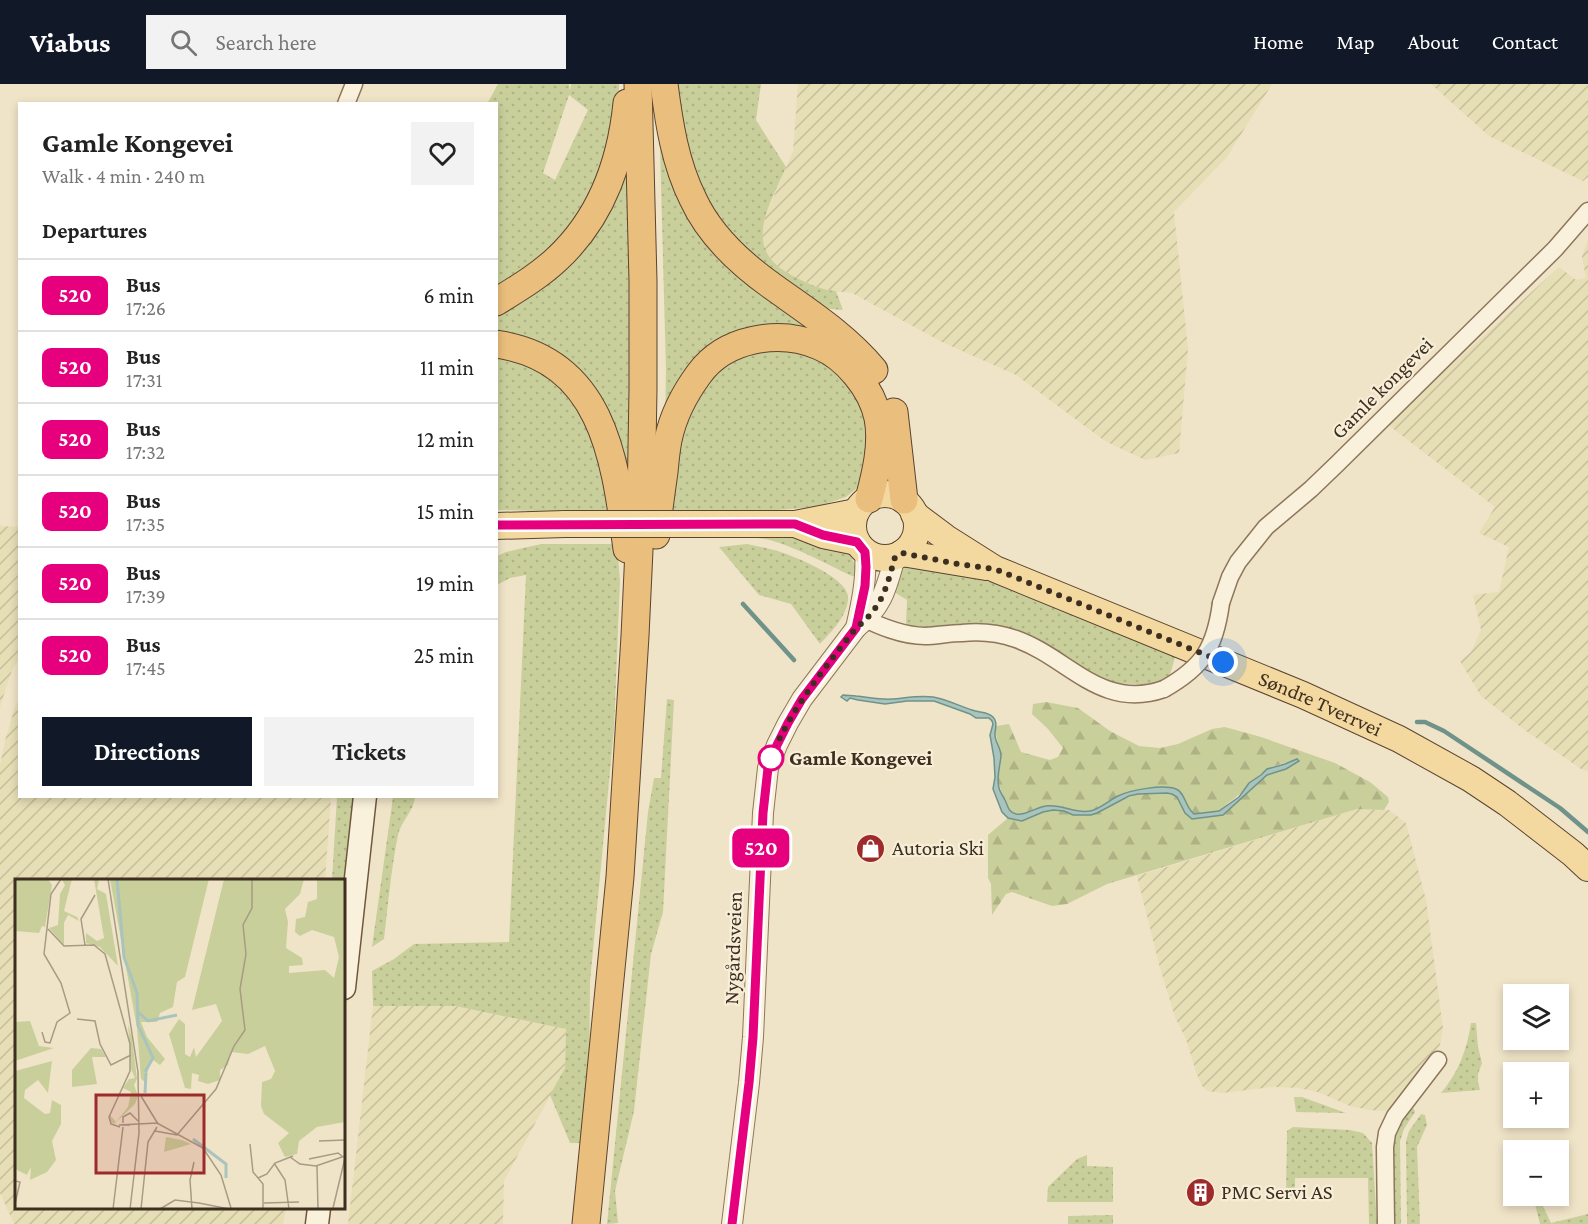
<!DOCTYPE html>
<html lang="en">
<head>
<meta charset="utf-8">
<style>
  body { margin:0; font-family:"Crimson Pro",serif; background:#f2f2f2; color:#222; height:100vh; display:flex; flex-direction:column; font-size:22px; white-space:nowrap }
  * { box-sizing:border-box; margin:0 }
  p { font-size:20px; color:#767676 }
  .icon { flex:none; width:33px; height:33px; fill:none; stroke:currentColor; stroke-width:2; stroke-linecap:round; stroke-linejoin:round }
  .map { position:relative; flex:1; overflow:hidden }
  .details { position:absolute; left:18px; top:18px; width:480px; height:696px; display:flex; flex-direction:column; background:#fff; border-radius:0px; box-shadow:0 3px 9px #0003 }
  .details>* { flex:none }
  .badge { padding:0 12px; border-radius:9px; font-size:21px; line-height:39px }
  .buttons { position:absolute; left:1503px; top:900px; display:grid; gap:12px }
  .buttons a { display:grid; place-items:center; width:66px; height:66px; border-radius:0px; background:#fff; box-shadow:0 3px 9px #0003; font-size:30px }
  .you { position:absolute; width:30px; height:30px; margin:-15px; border:4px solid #fff; border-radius:50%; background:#1a73e8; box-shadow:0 0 0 9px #1a73e833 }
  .map>.badge { position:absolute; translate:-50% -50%; box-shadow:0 0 0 3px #fff }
  h2 { padding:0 24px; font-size:22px; line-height:54px }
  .round { display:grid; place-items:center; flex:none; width:63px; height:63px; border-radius:0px; background:#f2f2f2 }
  .overview { display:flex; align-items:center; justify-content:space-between; height:102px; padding:0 24px }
  h1 { font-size:28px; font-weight:700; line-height:45px }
  .action { display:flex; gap:12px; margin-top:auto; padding:12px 24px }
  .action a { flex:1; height:69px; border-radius:0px; background:#111827; color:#fff; font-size:24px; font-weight:700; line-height:69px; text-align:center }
  .action a+a { background:#f2f2f2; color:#222 }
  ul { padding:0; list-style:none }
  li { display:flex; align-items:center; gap:18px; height:72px; padding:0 24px; border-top:2px solid #e0e0e0 }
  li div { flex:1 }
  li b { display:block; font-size:22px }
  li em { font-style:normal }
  li .badge { min-width:66px; font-weight:700; text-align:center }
  header { display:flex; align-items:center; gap:36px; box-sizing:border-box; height:84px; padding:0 30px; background:#111827; color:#fff }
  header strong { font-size:28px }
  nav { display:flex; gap:33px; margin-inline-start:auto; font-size:21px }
  .search { width:420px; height:54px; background:#f2f2f2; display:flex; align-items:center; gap:15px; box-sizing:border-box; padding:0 21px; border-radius:0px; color:#767676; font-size:22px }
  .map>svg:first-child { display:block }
  .farmland { fill:url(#farmland-furrows) }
  .grass { fill:url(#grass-dots); fill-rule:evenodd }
  .forest { fill:url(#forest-firs) }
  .water { fill:#a9c4bc; stroke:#6f938a; stroke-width:1.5 }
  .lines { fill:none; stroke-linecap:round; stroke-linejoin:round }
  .stream { stroke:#6f938a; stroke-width:4.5 }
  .minor-casing { stroke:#8d765c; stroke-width:19 }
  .tertiary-casing { stroke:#8d765c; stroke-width:22 }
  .secondary-casing { stroke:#6f573f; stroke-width:25 }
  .primary-casing { stroke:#5b4430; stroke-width:28 }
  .trunk-casing { stroke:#5b4430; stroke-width:29 }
  .minor { stroke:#faf1dc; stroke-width:16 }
  .tertiary { stroke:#faf1dc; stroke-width:20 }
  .secondary { stroke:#faf1dc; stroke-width:22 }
  .primary { stroke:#f3d9a0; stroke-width:26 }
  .trunk { stroke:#eabe7c; stroke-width:27 }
  .minor-bridge-casing { stroke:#8d765c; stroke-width:19; stroke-linecap:butt }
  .primary-bridge-casing { stroke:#5b4430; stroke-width:28; stroke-linecap:butt }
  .minor-bridge { stroke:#faf1dc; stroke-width:16 }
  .primary-bridge { stroke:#f3d9a0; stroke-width:26 }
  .line-casing { stroke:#fff; stroke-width:14 }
  .line { stroke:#e6007e; stroke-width:9 }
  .walk { stroke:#3d2e20; stroke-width:6; stroke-dasharray:0 10.8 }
  .stop-dot { fill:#fff; stroke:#e6007e; stroke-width:3 }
  .labels { text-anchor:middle; stroke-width:4.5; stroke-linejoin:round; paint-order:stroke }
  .street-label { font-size:21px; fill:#3d2e20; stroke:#f7eed8 }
  .stop-label { font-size:21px; font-weight:bold; fill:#3d2e20; stroke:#f7eed8; text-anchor:start }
  .poi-label { font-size:21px; fill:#3d2e20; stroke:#f7eed8; text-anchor:start }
  .inset-river { fill:none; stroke:#a9c4bc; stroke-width:3 }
  .inset-road { fill:none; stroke:#a89b85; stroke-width:1.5 }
  .view { fill:#9e2a2b; fill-opacity:0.15; stroke:#9e2a2b; stroke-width:3 }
  .inset-edge { fill:none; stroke:#3d2e20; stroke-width:3 }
</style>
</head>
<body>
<header>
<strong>Viabus</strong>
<div class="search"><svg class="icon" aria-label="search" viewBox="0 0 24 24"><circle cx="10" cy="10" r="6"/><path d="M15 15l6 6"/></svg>Search here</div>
<nav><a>Home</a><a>Map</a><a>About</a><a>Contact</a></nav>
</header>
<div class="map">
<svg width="1588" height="1140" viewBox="0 0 1588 1140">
  <defs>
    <pattern id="farmland-furrows" width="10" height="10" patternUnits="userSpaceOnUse" patternTransform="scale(1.5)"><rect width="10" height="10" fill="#e6deb5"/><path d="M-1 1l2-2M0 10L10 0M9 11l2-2" fill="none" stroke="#c6bf9b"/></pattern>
    <pattern id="grass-dots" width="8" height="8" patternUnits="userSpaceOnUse" patternTransform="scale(1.5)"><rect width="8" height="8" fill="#c9cf9b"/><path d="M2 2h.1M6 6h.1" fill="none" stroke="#aeb285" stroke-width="1.8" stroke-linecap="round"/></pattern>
    <pattern id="forest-firs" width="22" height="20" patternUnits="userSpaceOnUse" patternTransform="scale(1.5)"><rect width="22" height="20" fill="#c9cf9b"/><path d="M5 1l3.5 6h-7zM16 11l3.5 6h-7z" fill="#aeb285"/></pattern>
  </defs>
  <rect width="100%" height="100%" fill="#f0e4c8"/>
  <!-- farmland -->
  <g class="farmland">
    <polygon points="798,0 1272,0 1227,73 1174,128 1188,265 1179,369 1145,376 1105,357 1016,291 942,258 852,209 824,206 781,187 766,169 761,155 765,133 793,67"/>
    <polygon points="1431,0 1588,0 1588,93 1583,97 1489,52"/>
    <polygon points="1588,155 1588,687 1581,685 1522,644 1481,612 1460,577 1471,568 1481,546 1473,511 1499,508 1509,463 1479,449 1495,423 1387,340 1559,183 1576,196 1586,194 1582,173"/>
    <polygon points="0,442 20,443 19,575 12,586 0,623"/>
    <polygon points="19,615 20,712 331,713 325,796 16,796 16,1124 286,1124 283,1140 14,1140 0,1109 0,681 6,653 15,623"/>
    <polygon points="1357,725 1389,726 1406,739 1426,816 1443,944 1440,961 1392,1023 1385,1027 1369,1026 1350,1022 1318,1008 1299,1004 1273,1003 1222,1009 1208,1007 1202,1002 1196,988 1186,955 1175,933 1160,884 1137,792"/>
    <polygon points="408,921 455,922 566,945 565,984 504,1097 503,1140 348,1140 373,922"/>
  </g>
  <!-- grass -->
  <g class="grass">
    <path d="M498,0H569L570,7L571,0H619V10L604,82L592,112L554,163L497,207L496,20H487ZM569,11L588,26L555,96L543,89Z"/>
    <path d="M673,0H761L756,36L786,83C768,126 739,167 797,194C810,200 821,206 836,207L843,226L819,224L734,155L694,99Z"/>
    <polygon points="659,28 683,112 825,246 741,247 665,341 666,286"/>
    <polygon points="630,38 633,427 610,341 497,252 497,225 562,175"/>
    <polygon points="762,263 807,265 846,291 870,335 861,401 846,413 816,423 728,430 671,428 671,385 691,316 724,277"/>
    <polygon points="497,269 536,277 585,324 618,429 497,426"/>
    <path d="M730,452H803L845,465L851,471L856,484V492H852C826,480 800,465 773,457C759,453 744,453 730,452Z"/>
    <polygon points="541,460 617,460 620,497 614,645 590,898 589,1010 584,1059 570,1059 550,1011 565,984 566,945 455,922 373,922 372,887 394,875 414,860 509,858 526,491 510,494 497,501 497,472 506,468"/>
    <path d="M747,460C755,462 763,463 770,465C788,469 846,492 848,512C849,531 831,548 820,560L791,520L759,511L719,463Z"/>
    <path d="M911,480L939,483L992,497L1176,570L1169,594L1155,601L1109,599L1019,546L981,539L908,544L906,539L907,516L894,508C897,495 899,485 911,480Z"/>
    <polygon points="667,615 674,616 663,828 651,870 634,1027 615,1107 618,1139 607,1140 648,728 654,694 661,694"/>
    <polygon points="337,713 355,713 344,826 344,796 332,796"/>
    <path d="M393,713H415C414,727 401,737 398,751C391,786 388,821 384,855L372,863Z"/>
    <path d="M1471,939H1476L1478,963L1482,979L1478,990V998L1480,1006L1441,1009C1459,988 1467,965 1471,939Z"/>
    <polygon points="1294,1013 1302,1013 1346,1029 1296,1028"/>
    <path d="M1411,1025H1414L1415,1028L1404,1045L1400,1057L1401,1140H1393L1394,1120L1392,1061C1393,1049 1400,1031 1411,1025Z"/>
    <polygon points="1421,1030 1425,1031 1427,1041 1417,1063 1420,1140 1407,1140 1406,1057 1409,1047"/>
    <polygon points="1293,1043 1350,1046 1363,1049 1372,1059 1377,1140 1369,1140 1368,1094 1295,1094 1295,1112 1286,1112 1287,1047"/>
    <polygon points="1087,1071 1087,1082 1113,1083 1113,1118 1047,1118 1048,1103 1077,1075"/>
    <polygon points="1533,1112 1538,1112 1551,1139 1588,1130 1588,1140 1540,1140"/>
    <polygon points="1113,1131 1113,1140 1068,1140 1068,1132"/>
  </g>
  <!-- forest -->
  <path class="forest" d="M1046,618L1078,624L1110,647L1139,662L1160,664L1178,660L1212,645L1225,643L1261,653L1335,679L1370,698L1388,713L1389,718L1384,726L1357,725L1107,800L1067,820L1052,822L1012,808L1006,810L992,831L991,800L988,794V751L1008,734L1022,737L1043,728L1053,726L1064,727L1073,731L1107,724L1116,718L1138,710L1167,709L1172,710L1177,713L1185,729L1192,735L1223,731L1267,691L1280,687L1299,677L1297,675C1290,678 1270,682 1266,686C1253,696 1242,710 1228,719C1225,722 1221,726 1217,728C1211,730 1201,731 1194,730L1188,724L1183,711C1161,707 1141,701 1120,711C1109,716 1100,726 1088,727C1074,729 1062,721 1047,722C1037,722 1027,732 1017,730C1010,729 1008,723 1006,717C1000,705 996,697 998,682C999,677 1001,674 1000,669C999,658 995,655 996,642L1009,640L1021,668L1050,676L1058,673L1063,664L1048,645L1032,630L1033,620Z"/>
  <!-- water -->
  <path class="water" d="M843,611C848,612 851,611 856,612C868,613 880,616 892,615C905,614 920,611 933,613C946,615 959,622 972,626C979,629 987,627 993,633C998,638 995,644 995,651C995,658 1001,664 1001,672C1000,683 996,693 999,704C1000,708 1003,712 1005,716C1008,722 1008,728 1016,730C1026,732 1036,723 1046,722C1063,720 1075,730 1090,727C1101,725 1109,716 1118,712C1130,706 1163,700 1176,705C1185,708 1185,723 1194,730L1219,727L1239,713L1249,699L1261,691L1267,685L1285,680L1297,675L1299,677L1286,685L1267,691L1223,731L1192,735L1185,729L1177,713L1172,710L1167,709L1138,710L1129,712L1097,729L1091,731H1073L1064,727L1053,726L1043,728L1022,737L1008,734L1002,728L993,705L995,693L994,674L990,651L993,640L992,637L989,634H976L970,630L934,617H907L885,620L858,616L850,614L847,617L841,613Z"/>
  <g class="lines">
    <!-- stream -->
    <g class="stream">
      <polyline points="743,520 794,576"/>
      <polyline points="1417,638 1425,638 1444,647 1560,724 1588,748"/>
    </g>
    <defs>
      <g id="minor">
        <polyline points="346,20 354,0"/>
        <polyline points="1221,519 1230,493 1238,478 1266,443 1311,405 1337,380 1555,165 1588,127"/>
        <path d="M859,532C879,542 902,552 925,552C937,552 949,549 962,549C980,547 999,549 1016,555C1069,574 1101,627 1164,605"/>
        <polyline points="1386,1140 1385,1063 1387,1049 1395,1032 1438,976"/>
      </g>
      <g id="tertiary">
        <path d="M856,544C862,518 867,494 865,467"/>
        <path d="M732,1140L749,999L753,953L763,729L768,684L777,661L788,639L802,615L856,544C883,522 886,505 895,473"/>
      </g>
      <g id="secondary">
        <polyline points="344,904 365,712"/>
        <polyline points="317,1140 319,1124"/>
      </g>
      <g id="primary">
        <circle cx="885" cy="442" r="32"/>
        <path id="s1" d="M914,430L946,454L995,485L1303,611L1399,655L1471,695L1507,719L1573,770L1588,784"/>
        <polyline points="728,440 795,440 856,428"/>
        <polyline points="795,440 823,451 857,458"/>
        <polyline points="496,442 565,440"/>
        <polyline points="902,469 986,483"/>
      </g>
      <g id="trunk">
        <path d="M664,0C669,39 675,79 693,115C709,150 741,180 772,202C808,228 845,251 874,286"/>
        <path d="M496,218C517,205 539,192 557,175C601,134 621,79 627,19"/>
        <path d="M496,260C604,276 615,376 627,465"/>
        <polyline points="894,328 904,416"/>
        <path d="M656,451C658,430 661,409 664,388C665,377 666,366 668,356C673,332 685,309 699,290C725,254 779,245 819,262C846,273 872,305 878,334C883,360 876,389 869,415"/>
        <polyline points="586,1140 620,793 635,552 641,423 643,305 643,197 638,0"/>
      </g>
    </defs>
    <!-- minor casing -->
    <use href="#minor" class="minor-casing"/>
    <!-- tertiary casing -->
    <use href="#tertiary" class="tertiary-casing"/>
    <!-- secondary casing -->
    <use href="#secondary" class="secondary-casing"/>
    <!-- primary casing -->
    <use href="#primary" class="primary-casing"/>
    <!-- trunk casing -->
    <use href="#trunk" class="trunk-casing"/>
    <!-- minor -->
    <use href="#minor" class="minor"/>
    <!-- tertiary -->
    <use href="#tertiary" class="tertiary"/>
    <!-- secondary -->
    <use href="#secondary" class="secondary"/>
    <!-- primary -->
    <use href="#primary" class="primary"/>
    <!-- trunk -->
    <use href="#trunk" class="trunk"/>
    <defs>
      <path id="minor-bridge" d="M1164,605C1203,583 1215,564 1221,519"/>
      <polyline id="primary-bridge" points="565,440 728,440"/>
    </defs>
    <!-- minor-bridge casing -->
    <use href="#minor-bridge" class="minor-bridge-casing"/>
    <!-- primary-bridge casing -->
    <use href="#primary-bridge" class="primary-bridge-casing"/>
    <!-- minor-bridge -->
    <use href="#minor-bridge" class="minor-bridge"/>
    <!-- primary-bridge -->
    <use href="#primary-bridge" class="primary-bridge"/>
  </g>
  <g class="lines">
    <defs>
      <polyline id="line" points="496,441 795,440 823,451 857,458 865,468 866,483 865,502 856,544 802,615 788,639 777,661 768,684 763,729 753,953 749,999 732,1140"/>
    </defs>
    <!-- line casing -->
    <use href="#line" class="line-casing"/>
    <!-- line -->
    <use href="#line" class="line"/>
    <!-- walk -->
    <path class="walk" d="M771,674C790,626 824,585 856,544C883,522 886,505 895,473L902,469L958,480L995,485L1223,578"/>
  </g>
  <!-- icons -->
  <defs>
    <symbol id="shop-disc" viewBox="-11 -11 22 22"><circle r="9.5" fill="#9e2a2b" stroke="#f7eed8"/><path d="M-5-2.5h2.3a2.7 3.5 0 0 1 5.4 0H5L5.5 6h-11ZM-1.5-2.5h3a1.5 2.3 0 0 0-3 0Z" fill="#fff"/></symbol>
    <symbol id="building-disc" viewBox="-11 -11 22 22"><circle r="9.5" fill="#9e2a2b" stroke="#f7eed8"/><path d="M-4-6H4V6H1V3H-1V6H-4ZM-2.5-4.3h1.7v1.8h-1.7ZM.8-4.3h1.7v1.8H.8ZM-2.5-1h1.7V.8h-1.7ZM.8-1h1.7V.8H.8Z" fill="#fff"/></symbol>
  </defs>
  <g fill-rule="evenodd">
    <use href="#shop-disc" x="854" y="748" width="33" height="33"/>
    <use href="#building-disc" x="1184" y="1092" width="33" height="33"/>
  </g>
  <!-- markers -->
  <circle class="stop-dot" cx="771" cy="674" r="12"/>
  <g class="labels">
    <!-- street labels -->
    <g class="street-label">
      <text transform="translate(1382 304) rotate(-45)" y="7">Gamle kongevei</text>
      <text dy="7" stroke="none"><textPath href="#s1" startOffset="450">Søndre Tverrvei</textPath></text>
      <text transform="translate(733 864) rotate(-88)" y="7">Nygårdsveien</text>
    </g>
    <!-- stop labels -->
    <g class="stop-label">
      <text x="789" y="681">Gamle Kongevei</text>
    </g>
    <!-- poi labels -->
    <g class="poi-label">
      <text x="892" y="771">Autoria Ski</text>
      <text x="1221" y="1115">PMC Servi AS</text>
    </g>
  </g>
  <!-- overview -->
  <g transform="translate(15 795)">
    <rect width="330" height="330" fill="#f0e4c8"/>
    <path d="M113,145L117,159L122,200L119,206L123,217L120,225L99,245L96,243L94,240L95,236L101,243L113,228L116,213L108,209L114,200L120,199L116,190ZM76,169L86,170L91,178H77L82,205L57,208V191Z" fill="#c9cf9b"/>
    <path d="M0,0H33L37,6L30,48L27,47L24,54L0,52ZM57,0L49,32L62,38L64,42L53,36L49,44V66L34,49L43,46L45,15L50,6L47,1ZM79,0H84L82,10L91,15L103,87L85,68L71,64V54L82,62L89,59ZM95,0H194L170,98L162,103L158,128L145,134L142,143H126L132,158L150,180L145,186L138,181L135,184L130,203L126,200L122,149ZM209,0H289L285,15L270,30L273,43L271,69L287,79L288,86L274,87V94L310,91L319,99L324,78L319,58L297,51L285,57L280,53L281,40L290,38L293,23L302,20V0H330V243L302,248L284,262L282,275L270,278L263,264L274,254L249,235L246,227L247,203L256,200L260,192L250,167L233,175L216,173L213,186L205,191V201L193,205L183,202L184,196L177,194L176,210L170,209L154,155L164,140L170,145V175L175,178L179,168L181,178L207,142L201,125L177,131ZM15,142L24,167L39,169L0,182V143ZM37,182L33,214L23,201L10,211L9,219L30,235L35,234L37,221L46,226V245L37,262L41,281L32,293L15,301L16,288L12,296L0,290V192ZM151,258L167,261L176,265L149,273Z" fill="#c9cf9b"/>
    <path class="inset-river" d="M102,0L109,78L122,114L123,146L138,179L130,193M123,133L133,142L162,136M130,214L131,194M178,260L211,285V299"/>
    <path class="inset-road" d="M93,0L123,193L124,254L115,330M33,50L49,67L79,66L90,75L115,165V192L94,238L96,245L105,248M70,66L66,40L80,16M62,140L80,142L85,165L96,186L116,176M27,153L30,163L35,164L42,143L55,134L46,104L29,75L36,15L46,0M126,217L143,245M108,244V238L115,234L123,242M115,246H104L142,244L188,269L206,296L216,329M140,252L162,256L201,210L219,167L230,151L225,110L231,75L228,46L237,29V0M304,262L330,261M235,265L238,293L248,305V330M275,278L285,285L301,287L330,277M294,280L323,274L327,277M259,284L270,301L274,330M302,287L303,330M243,299L252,295L260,284L278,277M0,302L5,303L0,325M184,324L214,330M249,324L284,323M318,329L330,279M98,330L108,248M126,330L133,263L142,248M145,330L160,321L184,324M177,330L175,301L179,283"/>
    <path class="view" d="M81,216H189V294H81Z"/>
    <rect width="330" height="330" class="inset-edge"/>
  </g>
</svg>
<div class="buttons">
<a><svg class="icon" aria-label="layers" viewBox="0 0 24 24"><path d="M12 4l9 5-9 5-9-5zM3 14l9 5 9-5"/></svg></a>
<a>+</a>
<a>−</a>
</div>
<div class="you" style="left:1223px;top:578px"></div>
<b class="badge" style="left:761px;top:764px;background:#e6007e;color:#fff">520</b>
<section class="details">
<div class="overview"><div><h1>Gamle Kongevei</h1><p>Walk · 4 min · 240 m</p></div><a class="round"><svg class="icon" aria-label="heart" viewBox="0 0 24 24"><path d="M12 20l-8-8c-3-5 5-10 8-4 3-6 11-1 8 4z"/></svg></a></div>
<h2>Departures</h2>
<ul>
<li><span class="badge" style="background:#e6007e;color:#fff">520</span><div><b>Bus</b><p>17:26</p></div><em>6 min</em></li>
<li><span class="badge" style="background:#e6007e;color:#fff">520</span><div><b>Bus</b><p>17:31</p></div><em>11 min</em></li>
<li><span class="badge" style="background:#e6007e;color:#fff">520</span><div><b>Bus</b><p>17:32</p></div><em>12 min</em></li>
<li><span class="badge" style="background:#e6007e;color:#fff">520</span><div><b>Bus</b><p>17:35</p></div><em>15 min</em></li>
<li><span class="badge" style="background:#e6007e;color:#fff">520</span><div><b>Bus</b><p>17:39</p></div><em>19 min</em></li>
<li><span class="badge" style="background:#e6007e;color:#fff">520</span><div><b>Bus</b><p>17:45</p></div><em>25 min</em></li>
</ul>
<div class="action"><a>Directions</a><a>Tickets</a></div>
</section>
</div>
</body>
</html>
